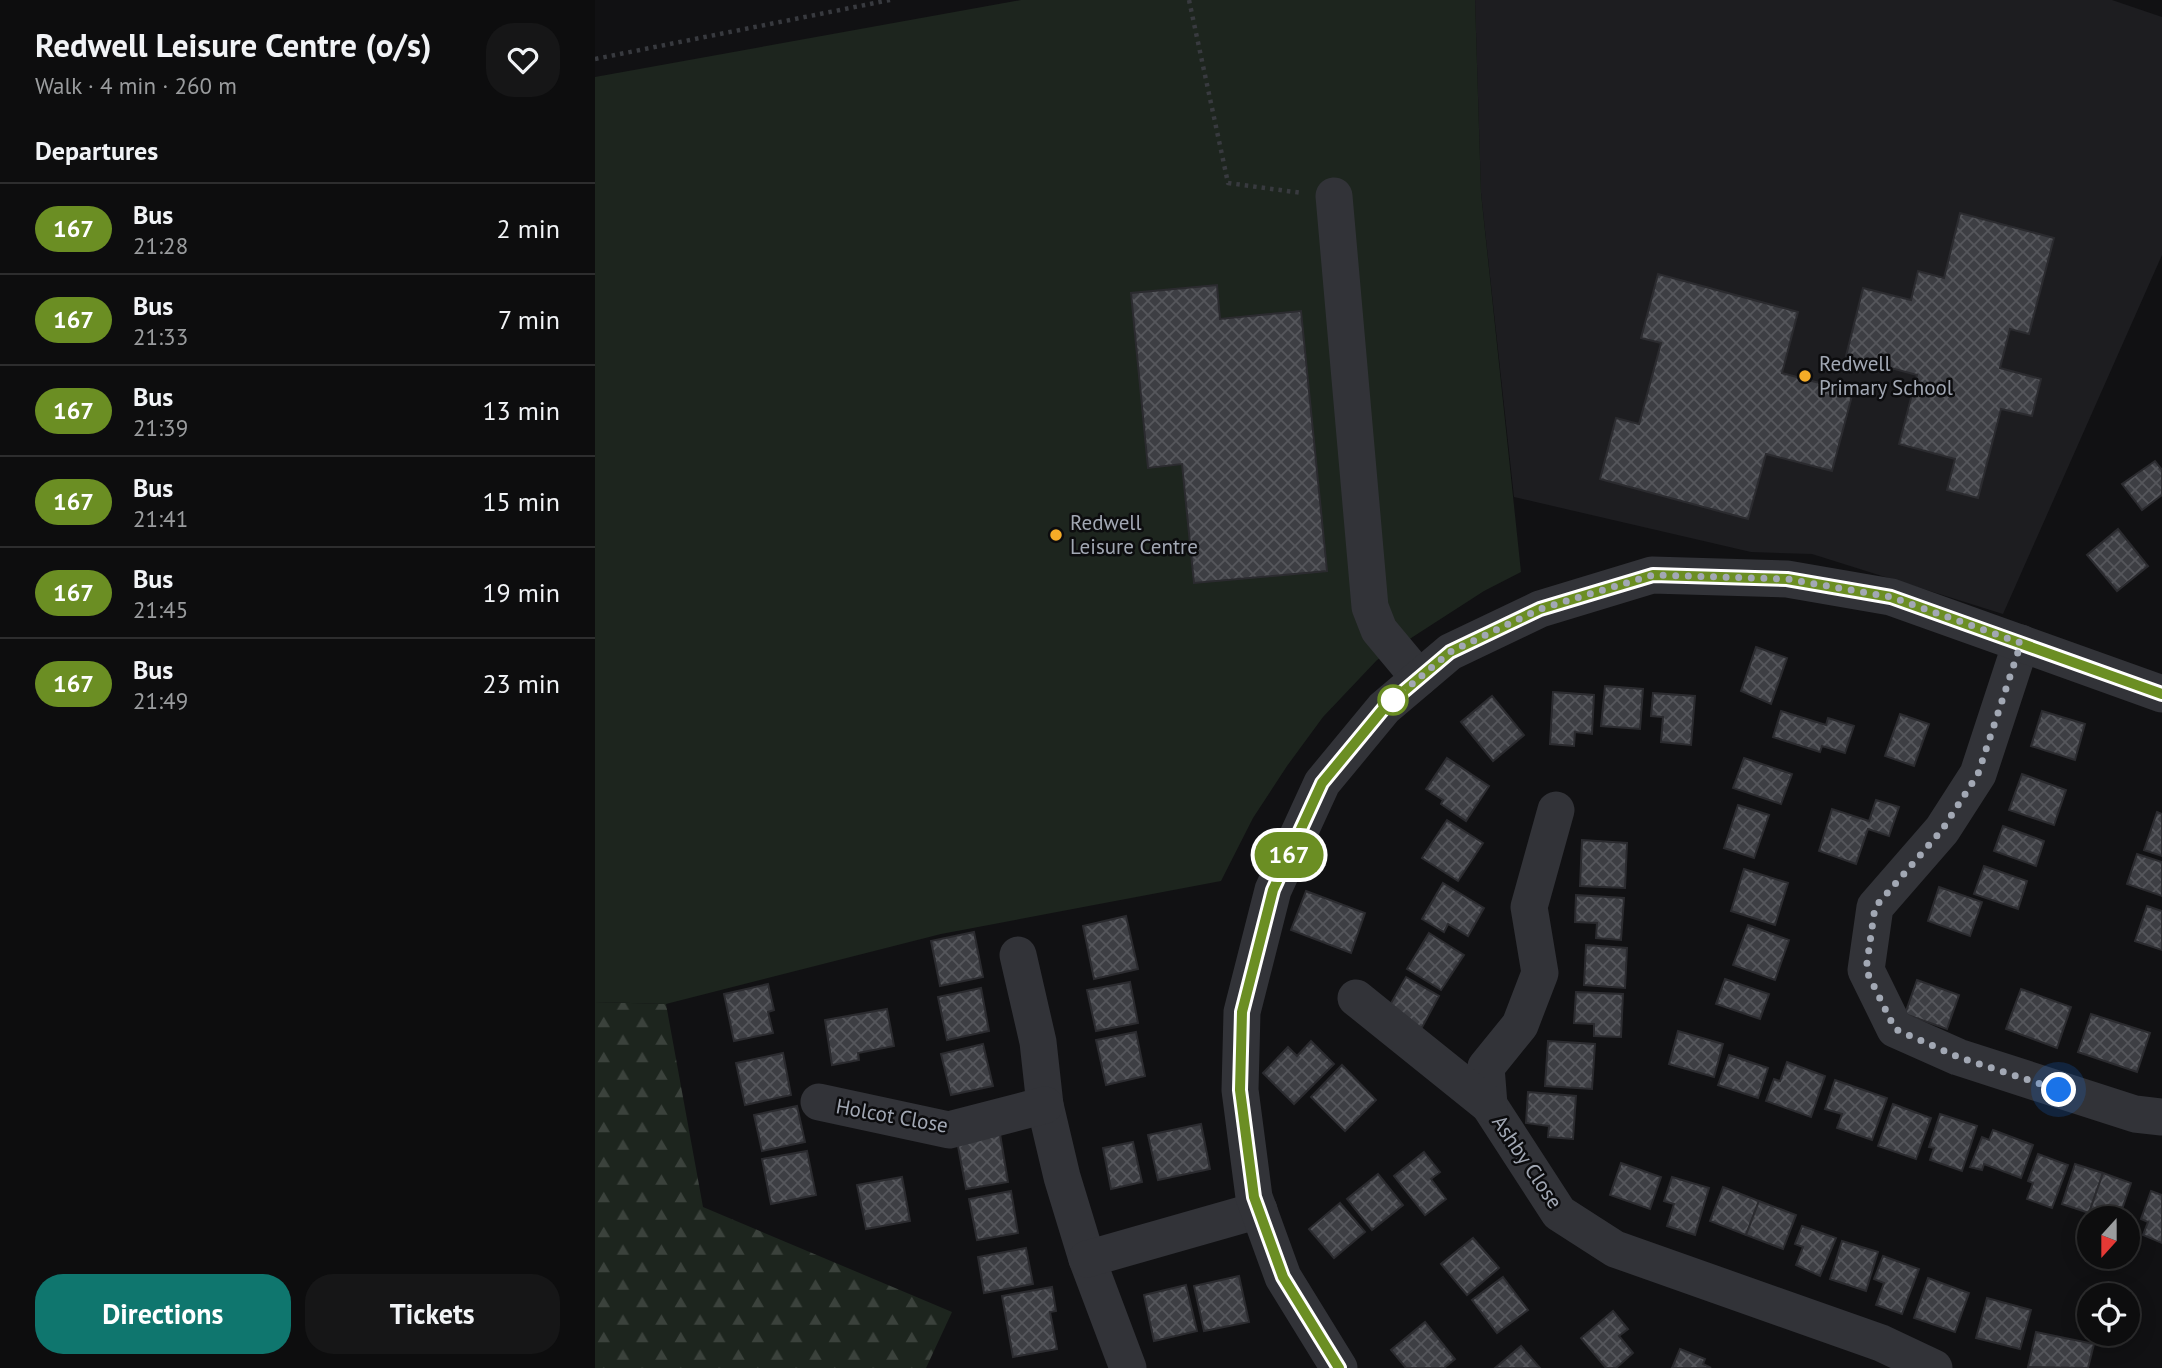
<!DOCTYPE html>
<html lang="en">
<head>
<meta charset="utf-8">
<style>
  body { margin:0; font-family:"PT Sans",sans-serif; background:#161617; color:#f1f3f6; height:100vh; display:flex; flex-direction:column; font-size:26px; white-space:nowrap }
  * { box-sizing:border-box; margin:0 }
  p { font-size:23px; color:#9a9c9e }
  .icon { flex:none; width:38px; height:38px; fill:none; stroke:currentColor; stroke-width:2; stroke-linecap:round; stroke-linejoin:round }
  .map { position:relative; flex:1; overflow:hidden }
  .side { display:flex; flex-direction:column; background:#0d0d0e; width:595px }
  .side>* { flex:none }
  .badge { padding:0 14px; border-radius:23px; font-size:24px; line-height:46px }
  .needle { width:46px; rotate:201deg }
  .controls { position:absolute; left:1482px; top:1206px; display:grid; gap:14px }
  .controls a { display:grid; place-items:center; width:63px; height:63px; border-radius:50%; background:#0d0d0e; box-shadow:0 4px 18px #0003,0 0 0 2px #2d2d2e; font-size:35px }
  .you { position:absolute; width:35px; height:35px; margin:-18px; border:5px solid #fff; border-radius:50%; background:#1a73e8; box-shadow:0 0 0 10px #1a73e833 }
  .map>.badge { position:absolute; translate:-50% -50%; box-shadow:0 0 0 4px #fff }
  h2 { padding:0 35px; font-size:26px; line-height:63px }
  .round { display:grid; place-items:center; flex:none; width:74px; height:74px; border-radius:28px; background:#161617 }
  .summary { display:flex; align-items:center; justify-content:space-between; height:119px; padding:0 35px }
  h1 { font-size:33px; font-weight:600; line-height:52px }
  .primary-button { display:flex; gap:14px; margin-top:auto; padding:14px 35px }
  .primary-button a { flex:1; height:80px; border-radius:28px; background:#0f766e; color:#fff; font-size:28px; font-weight:600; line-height:80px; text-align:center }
  .primary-button a+a { background:#161617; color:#f1f3f6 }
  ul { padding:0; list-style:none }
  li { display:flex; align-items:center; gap:21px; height:91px; padding:0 35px; border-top:2px solid #2d2d2e }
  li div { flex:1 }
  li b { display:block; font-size:26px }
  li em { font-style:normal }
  li .badge { min-width:77px; font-weight:700; text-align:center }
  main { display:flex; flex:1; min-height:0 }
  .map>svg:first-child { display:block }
  .built { fill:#1d1d20 }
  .forest { fill:url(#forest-firs) }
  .pitch { fill:#1d251e }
  .building { fill:url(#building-cross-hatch); stroke:#2b2b2f; stroke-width:2 }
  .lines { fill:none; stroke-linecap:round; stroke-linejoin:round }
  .path { stroke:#383a3f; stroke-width:4.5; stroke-dasharray:3.5 5; stroke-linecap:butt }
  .minor { stroke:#323338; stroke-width:37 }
  .line-casing { stroke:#fff; stroke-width:16 }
  .line { stroke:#6b8e23; stroke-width:10 }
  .walk { stroke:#a2a8b4; stroke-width:7; stroke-dasharray:0 12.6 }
  .poi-dot { fill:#f5ac27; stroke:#0c0c0e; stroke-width:2.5 }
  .stop-dot { fill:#fff; stroke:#6b8e23; stroke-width:3.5 }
  .labels { text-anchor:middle; stroke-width:5; stroke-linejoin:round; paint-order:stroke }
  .poi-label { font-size:21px; fill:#a2a8b4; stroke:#0c0c0e; text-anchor:start }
  .street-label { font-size:21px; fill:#a2a8b4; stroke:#0c0c0e }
</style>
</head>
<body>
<main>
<section class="side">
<div class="summary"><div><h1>Redwell Leisure Centre (o/s)</h1><p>Walk · 4 min · 260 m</p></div><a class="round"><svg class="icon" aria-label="heart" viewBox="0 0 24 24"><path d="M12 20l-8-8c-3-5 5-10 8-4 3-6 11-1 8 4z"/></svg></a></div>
<h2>Departures</h2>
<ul>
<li><span class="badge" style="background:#6b8e23;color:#fff">167</span><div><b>Bus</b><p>21:28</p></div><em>2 min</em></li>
<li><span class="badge" style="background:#6b8e23;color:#fff">167</span><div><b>Bus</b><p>21:33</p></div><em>7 min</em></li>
<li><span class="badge" style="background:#6b8e23;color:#fff">167</span><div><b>Bus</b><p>21:39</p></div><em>13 min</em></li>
<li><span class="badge" style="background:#6b8e23;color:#fff">167</span><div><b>Bus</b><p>21:41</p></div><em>15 min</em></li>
<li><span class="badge" style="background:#6b8e23;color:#fff">167</span><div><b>Bus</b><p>21:45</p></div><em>19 min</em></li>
<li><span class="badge" style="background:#6b8e23;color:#fff">167</span><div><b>Bus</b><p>21:49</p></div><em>23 min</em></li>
</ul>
<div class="primary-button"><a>Directions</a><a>Tickets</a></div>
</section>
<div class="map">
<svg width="1567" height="1368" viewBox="0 0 1567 1368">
  <defs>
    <pattern id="forest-firs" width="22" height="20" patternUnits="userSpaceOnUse" patternTransform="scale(1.75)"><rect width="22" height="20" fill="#1d251e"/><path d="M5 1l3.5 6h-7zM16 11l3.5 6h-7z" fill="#3b423c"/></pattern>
    <pattern id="building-cross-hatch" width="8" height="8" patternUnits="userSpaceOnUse" patternTransform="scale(1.75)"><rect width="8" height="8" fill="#3d3e43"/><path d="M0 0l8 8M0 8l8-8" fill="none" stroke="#56575c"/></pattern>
  </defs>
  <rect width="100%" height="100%" fill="#111113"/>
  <!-- built -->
  <polygon class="built" points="880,0 1517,0 1567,17 1567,255 1408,614 1217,554 1156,552 919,497 886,193"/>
  <!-- forest -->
  <polygon class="forest" points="0,1002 71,1004 108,1207 357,1312 331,1368 0,1368"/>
  <!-- pitch -->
  <polygon class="pitch" points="426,0 880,0 886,193 926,572 889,591 782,660 728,717 692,766 658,818 626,881 346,934 71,1004 0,1002 0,77"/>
  <!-- building -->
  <g class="building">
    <polygon points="1365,213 1459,238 1434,334 1415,329 1405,368 1446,379 1437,416 1406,409 1383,498 1352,490 1360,459 1304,444 1322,375 1251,356 1268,288 1316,300 1323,271 1349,278"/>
    <polygon points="1063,274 1203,312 1187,373 1258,392 1237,471 1171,454 1153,519 1005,479 1021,418 1044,424 1066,343 1046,338"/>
    <polygon points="622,285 625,319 706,311 732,571 599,583 587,464 553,468 536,293"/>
    <polygon points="1560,461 1567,470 1567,495 1547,510 1527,484"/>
    <polygon points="1523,529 1553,566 1522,591 1492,555"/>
    <polygon points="1161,647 1192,658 1176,704 1146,691"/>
    <polygon points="1010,686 1048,689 1045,729 1006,726"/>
    <polygon points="958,692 999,695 997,734 980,732 979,746 955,744"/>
    <polygon points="1058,693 1100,696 1096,745 1066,742 1068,717 1056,716"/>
    <polygon points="897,696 929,735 898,761 866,722"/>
    <polygon points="1186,711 1231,725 1233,718 1259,726 1250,753 1227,746 1225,752 1178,737"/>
    <polygon points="1447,711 1490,724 1480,760 1436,746"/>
    <polygon points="1305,714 1334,724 1319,766 1290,756"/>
    <polygon points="852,758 894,786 871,821 846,804 848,800 831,789"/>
    <polygon points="1149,758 1197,774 1186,804 1138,788"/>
    <polygon points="1427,774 1471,790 1459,825 1414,810"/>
    <polygon points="1281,800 1304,807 1294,836 1273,829 1261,864 1224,851 1237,809 1274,821"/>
    <polygon points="1143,805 1174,815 1159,858 1129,848"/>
    <polygon points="1562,812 1567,814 1567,856 1549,850"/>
    <polygon points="852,820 888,843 863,881 827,858"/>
    <polygon points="1408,826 1449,841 1441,866 1399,851"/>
    <polygon points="987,840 1032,843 1030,888 985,886"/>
    <polygon points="1542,854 1567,862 1567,896 1532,884"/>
    <polygon points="1389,866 1432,881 1423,909 1379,894"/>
    <polygon points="1149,869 1193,883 1180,925 1136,911"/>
    <polygon points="848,883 889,908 873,936 853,924 849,932 827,919"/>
    <polygon points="1344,887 1387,902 1375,936 1333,921"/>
    <polygon points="711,891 770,913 756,953 696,930"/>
    <polygon points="981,895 1029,898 1026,940 1001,938 1002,923 980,922"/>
    <polygon points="1552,906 1567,911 1567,950 1540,941"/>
    <polygon points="531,916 543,969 499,979 488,926"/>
    <polygon points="1153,925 1194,940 1180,980 1138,965"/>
    <polygon points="379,932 388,977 345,986 336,941"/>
    <polygon points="834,933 869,955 846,990 812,969"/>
    <polygon points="991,945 1032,948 1030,988 989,985"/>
    <polygon points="811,977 844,996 825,1031 791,1012"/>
    <polygon points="1130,979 1174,994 1165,1019 1121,1004"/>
    <polygon points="1322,980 1364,995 1352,1029 1310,1014"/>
    <polygon points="535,982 543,1023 501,1031 492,990"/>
    <polygon points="173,984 179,1010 173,1012 178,1033 139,1041 129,994"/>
    <polygon points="386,988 394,1031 352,1040 343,997"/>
    <polygon points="1426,989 1476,1007 1462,1048 1411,1029"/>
    <polygon points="981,992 1028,994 1026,1037 999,1036 999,1024 979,1023"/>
    <polygon points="292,1009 299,1046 263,1053 264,1060 237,1065 230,1020"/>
    <polygon points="1496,1014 1555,1033 1542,1072 1483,1052"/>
    <polygon points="1083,1031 1128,1044 1119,1077 1074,1064"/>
    <polygon points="541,1032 550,1076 511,1085 501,1040"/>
    <polygon points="716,1041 739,1064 699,1104 668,1073 693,1047 702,1056"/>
    <polygon points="953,1041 1000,1044 997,1089 950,1086"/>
    <polygon points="388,1044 398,1086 356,1095 346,1054"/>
    <polygon points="188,1053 196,1095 150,1105 141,1063"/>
    <polygon points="1134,1055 1173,1068 1163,1098 1123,1085"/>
    <polygon points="1192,1062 1230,1076 1216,1117 1171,1101 1179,1079 1185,1081"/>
    <polygon points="747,1065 781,1100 750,1131 716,1097"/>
    <polygon points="1240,1080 1292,1098 1277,1140 1242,1128 1247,1114 1230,1109"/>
    <polygon points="933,1092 981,1096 978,1139 953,1137 954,1126 931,1123"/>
    <polygon points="1298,1104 1336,1118 1321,1159 1283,1146"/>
    <polygon points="202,1106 210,1142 167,1151 159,1115"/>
    <polygon points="1345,1114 1382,1126 1367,1171 1335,1160 1339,1148 1334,1147"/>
    <polygon points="606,1124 615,1169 563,1180 553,1135"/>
    <polygon points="1398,1130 1438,1145 1426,1178 1389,1164 1387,1170 1375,1167 1387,1137 1394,1140"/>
    <polygon points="405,1134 413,1182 371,1189 362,1141"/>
    <polygon points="538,1142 547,1182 516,1189 508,1148"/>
    <polygon points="212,1151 221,1195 176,1204 167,1159"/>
    <polygon points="829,1152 845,1172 836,1179 851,1199 830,1215 799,1176"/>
    <polygon points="1443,1154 1473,1165 1457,1208 1432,1199 1438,1183 1433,1181"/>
    <polygon points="1026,1163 1066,1177 1055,1209 1015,1195"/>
    <polygon points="1480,1164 1508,1173 1494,1213 1467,1204"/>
    <polygon points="1508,1173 1536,1183 1524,1218 1507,1218 1494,1213"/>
    <polygon points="783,1174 808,1205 777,1230 752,1199"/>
    <polygon points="307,1177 315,1221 271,1229 262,1185"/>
    <polygon points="1077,1177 1114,1188 1100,1235 1072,1226 1079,1204 1069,1201"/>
    <polygon points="1128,1187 1164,1201 1151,1235 1115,1221"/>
    <polygon points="416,1191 423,1233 382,1240 374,1199"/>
    <polygon points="1556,1191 1567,1195 1567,1243 1548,1235 1553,1222 1546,1219"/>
    <polygon points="1164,1201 1201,1215 1188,1249 1151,1235"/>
    <polygon points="745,1203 770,1232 739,1258 714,1229"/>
    <polygon points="1207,1226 1241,1238 1225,1276 1201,1265 1208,1247 1200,1244"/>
    <polygon points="878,1238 904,1268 872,1295 846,1264"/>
    <polygon points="1247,1241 1283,1252 1271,1291 1235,1279"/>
    <polygon points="431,1248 438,1284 389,1293 383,1257"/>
    <polygon points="1288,1256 1324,1269 1307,1314 1281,1305 1289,1283 1279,1279"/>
    <polygon points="644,1276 654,1322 609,1331 599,1286"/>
    <polygon points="908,1277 933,1310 902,1333 877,1300"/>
    <polygon points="1333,1278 1374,1293 1360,1332 1319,1318"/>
    <polygon points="591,1285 602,1331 559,1341 549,1295"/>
    <polygon points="457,1287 461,1311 455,1312 462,1349 418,1357 407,1296"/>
    <polygon points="1392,1298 1436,1310 1425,1349 1381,1338"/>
    <polygon points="1018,1311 1033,1329 1024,1336 1038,1353 1021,1368 1011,1368 986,1338"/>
    <polygon points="830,1322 860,1359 849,1368 811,1368 796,1350"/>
    <polygon points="1441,1332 1499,1344 1493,1368 1433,1367"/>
    <polygon points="926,1346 945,1368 900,1368"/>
    <polygon points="1085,1349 1110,1359 1108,1364 1116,1368 1077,1368"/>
  </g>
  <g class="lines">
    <!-- path -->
    <g class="path">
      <polyline points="594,0 633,183 707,193"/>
      <polyline points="0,59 295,0"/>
    </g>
    <!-- minor -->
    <g class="minor">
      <polyline points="739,196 775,607 784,630 824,678"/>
      <polyline points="1426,643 1383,774 1347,830 1280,907 1271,970 1300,1029 1363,1057 1540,1114 1567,1117"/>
      <polyline points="961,810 934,907 945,973 925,1025 891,1067 894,1105 964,1213 1020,1249 1286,1343 1339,1368"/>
      <polyline points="423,955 443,1042 450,1105 467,1177 492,1259 533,1368"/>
      <polyline points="761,998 894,1105"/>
      <polyline points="224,1102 354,1130 450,1105"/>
      <polyline points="492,1259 664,1210"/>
      <polyline points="744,1368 688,1277 659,1197 645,1090 647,1012 678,890 727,783 789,708 855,652 945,609 1057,575 1192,579 1296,597 1567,694"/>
    </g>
  </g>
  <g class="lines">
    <defs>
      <polyline id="line" points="744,1368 688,1277 659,1197 645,1090 647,1012 678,890 727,783 789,708 855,652 945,609 1058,575 1192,579 1296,597 1567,694"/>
    </defs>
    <!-- line casing -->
    <use href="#line" class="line-casing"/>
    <!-- line -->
    <use href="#line" class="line"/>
    <!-- walk -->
    <polyline class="walk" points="798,700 855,652 945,609 1058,575 1192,579 1296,597 1426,643 1383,774 1347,830 1280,907 1271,970 1300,1029 1363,1057 1464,1090"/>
  </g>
  <!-- markers -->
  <g class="poi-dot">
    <circle cx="1210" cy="376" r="7"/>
    <circle cx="461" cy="535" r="7"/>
  </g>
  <circle class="stop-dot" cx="798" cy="700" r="14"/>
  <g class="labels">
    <!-- poi labels -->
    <g class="poi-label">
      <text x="1224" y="371">Redwell<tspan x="1224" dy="24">Primary School</tspan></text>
      <text x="475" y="530">Redwell<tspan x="475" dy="24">Leisure Centre</tspan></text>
    </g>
    <!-- street labels -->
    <g class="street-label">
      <text transform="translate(297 1116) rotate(10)" y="7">Holcot Close</text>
      <text transform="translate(932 1162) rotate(56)" y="7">Ashby Close</text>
    </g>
  </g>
</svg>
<div class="controls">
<a><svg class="needle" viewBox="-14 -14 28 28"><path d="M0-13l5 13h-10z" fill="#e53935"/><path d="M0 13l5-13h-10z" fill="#9a9c9e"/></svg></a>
<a><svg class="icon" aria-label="locate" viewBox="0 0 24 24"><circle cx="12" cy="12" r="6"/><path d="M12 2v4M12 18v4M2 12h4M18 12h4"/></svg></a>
</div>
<div class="you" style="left:1464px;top:1090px"></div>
<b class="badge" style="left:694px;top:855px;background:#6b8e23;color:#fff">167</b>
</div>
</main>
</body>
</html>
